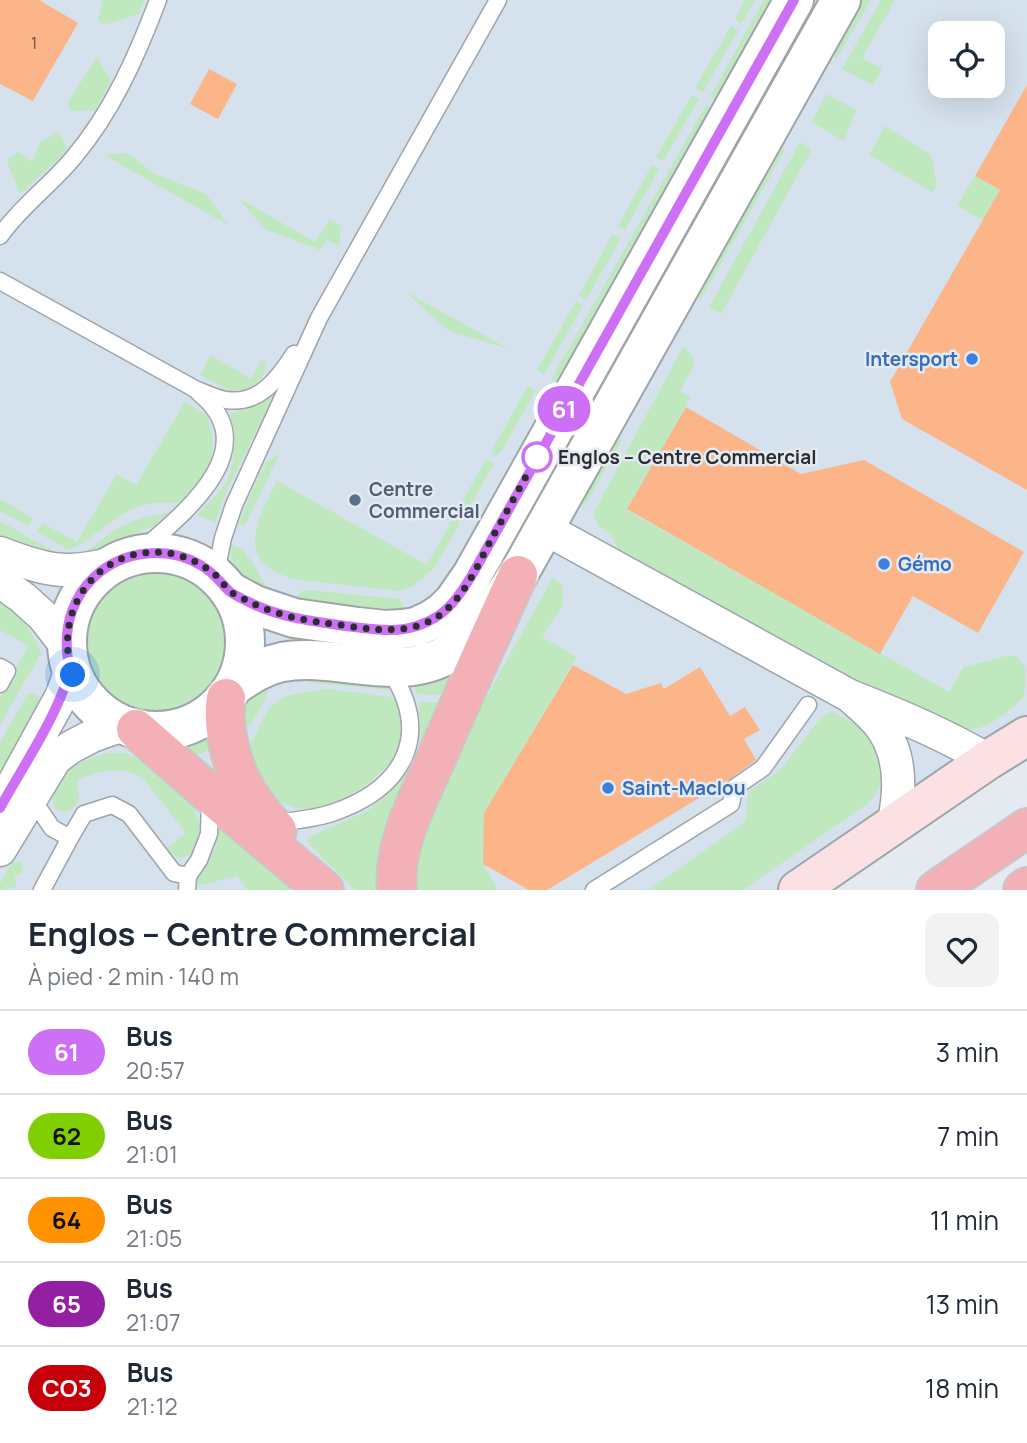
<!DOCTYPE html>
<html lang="fr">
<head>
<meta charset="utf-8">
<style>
  body { margin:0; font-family:Manrope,sans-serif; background:#f2f2f3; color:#1f2937; height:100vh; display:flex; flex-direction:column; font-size:26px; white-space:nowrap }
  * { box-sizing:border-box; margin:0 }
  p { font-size:23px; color:#747a83 }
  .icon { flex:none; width:38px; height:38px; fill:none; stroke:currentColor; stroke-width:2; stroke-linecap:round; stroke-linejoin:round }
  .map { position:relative; height:890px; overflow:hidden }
  .sheet { display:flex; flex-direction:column; background:#fff; flex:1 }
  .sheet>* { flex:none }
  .badge { padding:0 14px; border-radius:23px; font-size:24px; line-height:46px }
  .controls { position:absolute; left:928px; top:21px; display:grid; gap:14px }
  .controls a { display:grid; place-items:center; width:77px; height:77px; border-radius:14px; background:#fff; box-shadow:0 7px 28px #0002; font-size:35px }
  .you { position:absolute; width:35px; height:35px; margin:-18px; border:5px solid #fff; border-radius:50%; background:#1a73e8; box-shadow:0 0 0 10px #1a73e833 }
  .map>.badge { position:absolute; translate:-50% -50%; box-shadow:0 0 0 4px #fff }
  .round { display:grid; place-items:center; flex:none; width:74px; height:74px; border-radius:14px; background:#f2f2f3 }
  .headline { display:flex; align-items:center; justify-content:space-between; height:119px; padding:0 28px }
  h1 { font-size:33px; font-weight:700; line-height:52px }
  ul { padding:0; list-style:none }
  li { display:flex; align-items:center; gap:21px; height:84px; padding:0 28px; border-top:2px solid #e0e1e3 }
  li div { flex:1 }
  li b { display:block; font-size:26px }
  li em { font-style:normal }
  li .badge { min-width:77px; font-weight:700; text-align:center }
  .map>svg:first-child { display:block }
  .built { fill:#d5e1ed; fill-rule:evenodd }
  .green { fill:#c0e8bf }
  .building { fill:#fbb589 }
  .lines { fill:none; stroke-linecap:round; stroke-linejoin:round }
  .service-casing { stroke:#9ea4aa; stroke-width:19 }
  .minor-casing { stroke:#9ea4aa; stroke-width:35 }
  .tertiary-casing { stroke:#9ea4aa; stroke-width:42 }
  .secondary-casing { stroke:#9ea4aa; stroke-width:42 }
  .trunk-casing { stroke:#c8c8c9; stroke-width:42 }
  .service { stroke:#fff; stroke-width:16 }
  .minor { stroke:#fff; stroke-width:32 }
  .tertiary { stroke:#fff; stroke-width:38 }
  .secondary { stroke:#fbe1e4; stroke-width:38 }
  .trunk { stroke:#f4b0b7; stroke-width:38 }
  .line-casing { stroke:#fff; stroke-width:16 }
  .line { stroke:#ce70f6; stroke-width:10 }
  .walk { stroke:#2b2d30; stroke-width:7; stroke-dasharray:0 12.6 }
  .shop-dot { fill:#3f7fe0; stroke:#e4eaf0; stroke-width:2.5 }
  .stop-dot { fill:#fff; stroke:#ce70f6; stroke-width:3.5 }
  .service-dot { fill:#5c6f8a; stroke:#e4eaf0; stroke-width:2.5 }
  .labels { text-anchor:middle; stroke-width:5; stroke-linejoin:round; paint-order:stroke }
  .number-label { font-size:16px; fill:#5f4f46 }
  .shop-label { font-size:19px; font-weight:bold; fill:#366cbe; stroke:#e4eaf0; text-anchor:start }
  .stop-label { font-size:19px; font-weight:bold; fill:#2b2d30; stroke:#e4eaf0; text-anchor:start }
  .service-label { font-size:19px; font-weight:bold; fill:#4e5e75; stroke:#e4eaf0; text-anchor:start }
</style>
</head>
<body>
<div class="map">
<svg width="1027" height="890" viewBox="0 0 1027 890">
  <rect width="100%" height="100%" fill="#e4eaf0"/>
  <!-- built -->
  <path class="built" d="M0,0H1027V736L826,890H0ZM940,33H992V86H940Z"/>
  <!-- green -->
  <g class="green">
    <polygon points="103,0 145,0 139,14 103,25 98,20"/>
    <polygon points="745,0 755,0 741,24 735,19"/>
    <polygon points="764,0 777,0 719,102 710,97"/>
    <polygon points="813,0 823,0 754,123 747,119"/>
    <polygon points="859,0 871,0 836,59 832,52"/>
    <polygon points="881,0 895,0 862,58 882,69 873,85 842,69"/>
    <polygon points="731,26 738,30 703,92 695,88"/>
    <polygon points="97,57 111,81 95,110 71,111 67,104"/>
    <polygon points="827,94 856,110 844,141 811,122"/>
    <polygon points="692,95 699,99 663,161 656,157"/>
    <polygon points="706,105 714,110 560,384 551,380"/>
    <polygon points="742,126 750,130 597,403 587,398"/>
    <polygon points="885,126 931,155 937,185 932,192 869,155"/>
    <polygon points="59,132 68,150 20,194 7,161 18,152 32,162 41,141"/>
    <polygon points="800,142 812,149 721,314 709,307"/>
    <polygon points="777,146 785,150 700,301 697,294"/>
    <polygon points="128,153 153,173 206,194 228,225 104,155"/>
    <polygon points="652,165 659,169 625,230 618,226"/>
    <polygon points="975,176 1027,206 1027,245 957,206"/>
    <polygon points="237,197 315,242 330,219 341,226 339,246 327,240 320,250 265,229"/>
    <polygon points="613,234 621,238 586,300 579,295"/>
    <polygon points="406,292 509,349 449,331"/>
    <polygon points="576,301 583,305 544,375 537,370"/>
    <path d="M683,347L690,353L695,363L680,391L691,397L627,510L949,692L964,667L1006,656H1016L1026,668L1024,697C1012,709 990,728 972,729C966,729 957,725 951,723C924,714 900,701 875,687L871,694L617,550C616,528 596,535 594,512Z"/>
    <polygon points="211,355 251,379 261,360 265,361 264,373 261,379 254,385 244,391 228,390 200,375"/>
    <polygon points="528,386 535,391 501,452 495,456 492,454 492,450"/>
    <path d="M277,390L225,494L216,523L197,515C206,505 217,496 224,485C238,463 233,438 230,413C252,408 259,406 277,390Z"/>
    <path d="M185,402L207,415C221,459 208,472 179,503C167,502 153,502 140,506C114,514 95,539 69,550L37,532L42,523L77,542L117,474L136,485Z"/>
    <polygon points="614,435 622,440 583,509 582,500"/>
    <polygon points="280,453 247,521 243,526 238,526 253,488 267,462"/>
    <path d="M486,459L494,463L435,567L412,587L399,591L299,580C233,565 255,524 277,481L427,565Z"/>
    <polygon points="0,499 33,518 28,526 0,511"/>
    <path d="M169,513L155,525L113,544L96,555L78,559C110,533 126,517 169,513Z"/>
    <polygon points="0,521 60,555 58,558 0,538"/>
    <path d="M231,544L243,549L254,565L272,597C247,583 229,577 231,544Z"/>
    <circle cx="156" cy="641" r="69"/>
    <polygon points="553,577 563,587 562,606 542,637 577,657 484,813 483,864 498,890 408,890 409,864 482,701 487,696"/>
    <polygon points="307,590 399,599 404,608 401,612 365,612 297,602 297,596 302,591"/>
    <path d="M0,595L22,611C22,627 38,637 41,653L0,725V697L28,646L0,630Z"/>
    <polygon points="463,658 452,695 417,694 411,678"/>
    <polygon points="313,670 386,685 390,690 312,683 299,679"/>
    <path d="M272,676C267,698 257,719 241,735L243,711L249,691Z"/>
    <path d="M328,689L391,697L398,701C399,715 402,731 399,744C398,749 395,756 393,759C381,777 334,810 312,810C297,810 280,802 266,796L244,748C254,740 256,733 262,721C275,691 299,694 328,689Z"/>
    <polygon points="28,693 37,695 40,701 0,772 0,743"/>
    <polygon points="419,702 448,702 387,890 355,890 308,843 307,838 369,810 391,790 410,769 418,753 421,732"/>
    <path d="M833,712C843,718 859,724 866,734C876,747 883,771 879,787C877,794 871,800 866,805L743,890H648L741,825L746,818L748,792L780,770L822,716Z"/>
    <path d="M218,728L219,746L184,761L169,748C190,745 201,740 218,728Z"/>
    <path d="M110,753H124L147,761L194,803L200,828L192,853L182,858L171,855L167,848L186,833L142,777C119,765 100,771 77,780L79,801L70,810L62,812L54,808L51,790C67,769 84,757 110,753Z"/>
    <polygon points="219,823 299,890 247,890 237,876 197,886 197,878 216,847"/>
    <polygon points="12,862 21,862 23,873 15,875 16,887 7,888 6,890 0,890 0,884"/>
  </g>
  <!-- building -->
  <g class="building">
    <polygon points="0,0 39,0 78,23 33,101 0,84"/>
    <polygon points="209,69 237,84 218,119 190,104"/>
    <polygon points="1027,85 1027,490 902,419 890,382 1000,190 975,176"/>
    <polygon points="686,407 801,474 864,460 1024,552 978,633 913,596 880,654 627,509"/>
    <polygon points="573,665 626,694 661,683 664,689 700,667 730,716 745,707 760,730 744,739 756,760 727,781 547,890 529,890 483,864 484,813"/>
  </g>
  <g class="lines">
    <defs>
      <g id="service">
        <path d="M0,236C21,206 51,185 74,157C112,112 137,56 158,0"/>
        <path d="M0,281L195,389C205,393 215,398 226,400C259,405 278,379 294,354"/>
        <path d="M136,555C179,517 269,450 199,393"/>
        <polyline points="220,580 219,558 223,538 234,505 319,318 498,0"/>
        <polyline points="0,667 7,671 0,684"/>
        <polyline points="31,797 52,828 70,838 84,814 112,805 129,814 174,873 188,876"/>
        <path d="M274,823C293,821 313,819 332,813C403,789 434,736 389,669"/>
        <polyline points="42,890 70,838"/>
        <polyline points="187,890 188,876 199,860 209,834 210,797"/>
        <polyline points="594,890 731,804 734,788 763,768 808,705"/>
      </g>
      <g id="minor">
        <polyline points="544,528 850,696"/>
        <path d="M0,553C47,571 67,576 117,562"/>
        <polyline points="0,581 23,598 43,616 67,647"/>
        <polyline points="0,808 61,697 68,678 70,666"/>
        <path d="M893,825C901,791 902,753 879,724C871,714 860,705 850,696C898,715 944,734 988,760"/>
        <polyline points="0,850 55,759 71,747 92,736 123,725"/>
      </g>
      <g id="tertiary">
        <circle cx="156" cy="642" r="89"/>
        <polyline points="229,591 255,605 294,618 358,627 385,630 402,629 416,627 431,620 443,612 454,601 472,575 794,0"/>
        <path d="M234,686C249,675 263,666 282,662C337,652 402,685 451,652C480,633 499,603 518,575L841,0"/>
      </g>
      <polyline id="secondary" points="798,890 988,760 1027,736"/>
      <g id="trunk">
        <path d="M226,698C221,726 232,768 247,792C255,806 266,819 277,830"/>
        <polyline points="136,729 210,794 324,890"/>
        <path d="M397,890C392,844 421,794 439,752C464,693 491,634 518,575"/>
        <polyline points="936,890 1027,828"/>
        <polyline points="1023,890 1027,887"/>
      </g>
    </defs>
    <!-- service casing -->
    <use href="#service" class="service-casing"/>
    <!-- minor casing -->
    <use href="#minor" class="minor-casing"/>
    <!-- tertiary casing -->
    <use href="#tertiary" class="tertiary-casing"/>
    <!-- secondary casing -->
    <use href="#secondary" class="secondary-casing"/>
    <!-- trunk casing -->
    <use href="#trunk" class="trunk-casing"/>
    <!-- service -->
    <use href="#service" class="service"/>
    <!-- minor -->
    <use href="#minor" class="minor"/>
    <!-- tertiary -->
    <use href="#tertiary" class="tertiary"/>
    <!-- secondary -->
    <use href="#secondary" class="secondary"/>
    <!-- trunk -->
    <use href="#trunk" class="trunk"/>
  </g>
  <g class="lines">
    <defs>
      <path id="line" d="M0,808C22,768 49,729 65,686C71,670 68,665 67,650C65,623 74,596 94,577C123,550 169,545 202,566C214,573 220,582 229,591C235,596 245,600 253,604C282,618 314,621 345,626C364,628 385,632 404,629C412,628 421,625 429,621C449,612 461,593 472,575L794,0"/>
    </defs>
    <!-- line casing -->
    <use href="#line" class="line-casing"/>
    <!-- line -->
    <use href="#line" class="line"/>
    <!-- walk -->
    <path class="walk" d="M73,675C50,608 102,540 174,554C191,558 207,567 220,579C223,583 226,588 230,591C234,595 240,597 244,599C275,616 307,621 341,625C361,628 380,631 400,629C410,629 421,625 430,621C462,605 477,566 493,536C508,510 522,483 537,457"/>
  </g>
  <!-- markers -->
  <g class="shop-dot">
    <circle cx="972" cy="359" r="7"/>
    <circle cx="884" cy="564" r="7"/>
    <circle cx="608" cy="788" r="7"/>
  </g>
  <circle class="stop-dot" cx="537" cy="457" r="14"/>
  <circle class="service-dot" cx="355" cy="500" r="7"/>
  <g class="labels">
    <!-- number labels -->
    <g class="number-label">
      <text x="34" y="49">1</text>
    </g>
    <!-- shop labels -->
    <g class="shop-label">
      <text x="958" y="366" text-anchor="end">Intersport</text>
      <text x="898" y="571">Gémo</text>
      <text x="622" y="795">Saint-Maclou</text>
    </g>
    <!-- stop labels -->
    <g class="stop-label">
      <text x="558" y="464">Englos – Centre Commercial</text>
    </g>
    <!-- service labels -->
    <g class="service-label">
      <text x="369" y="496">Centre<tspan x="369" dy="22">Commercial</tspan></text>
    </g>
  </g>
</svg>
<div class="controls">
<a><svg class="icon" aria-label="locate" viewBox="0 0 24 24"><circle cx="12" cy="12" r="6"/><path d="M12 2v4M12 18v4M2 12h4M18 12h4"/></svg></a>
</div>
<div class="you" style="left:73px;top:675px"></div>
<b class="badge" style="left:564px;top:409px;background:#ce70f6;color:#fff">61</b>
</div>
<section class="sheet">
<div class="headline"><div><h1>Englos – Centre Commercial</h1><p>À pied · 2 min · 140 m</p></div><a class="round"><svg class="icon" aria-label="heart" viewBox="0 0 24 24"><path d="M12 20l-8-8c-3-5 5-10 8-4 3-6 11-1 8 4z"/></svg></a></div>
<ul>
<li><span class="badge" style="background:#ce70f6;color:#fff">61</span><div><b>Bus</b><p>20:57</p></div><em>3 min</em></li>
<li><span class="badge" style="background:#81cf00;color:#111">62</span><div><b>Bus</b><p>21:01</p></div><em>7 min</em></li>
<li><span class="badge" style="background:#ff9200;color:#111">64</span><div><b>Bus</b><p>21:05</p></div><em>11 min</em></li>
<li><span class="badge" style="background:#9320a3;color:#fff">65</span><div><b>Bus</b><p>21:07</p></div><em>13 min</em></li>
<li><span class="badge" style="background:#c5000a;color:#fff">CO3</span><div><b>Bus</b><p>21:12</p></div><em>18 min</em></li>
</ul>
</section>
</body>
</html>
